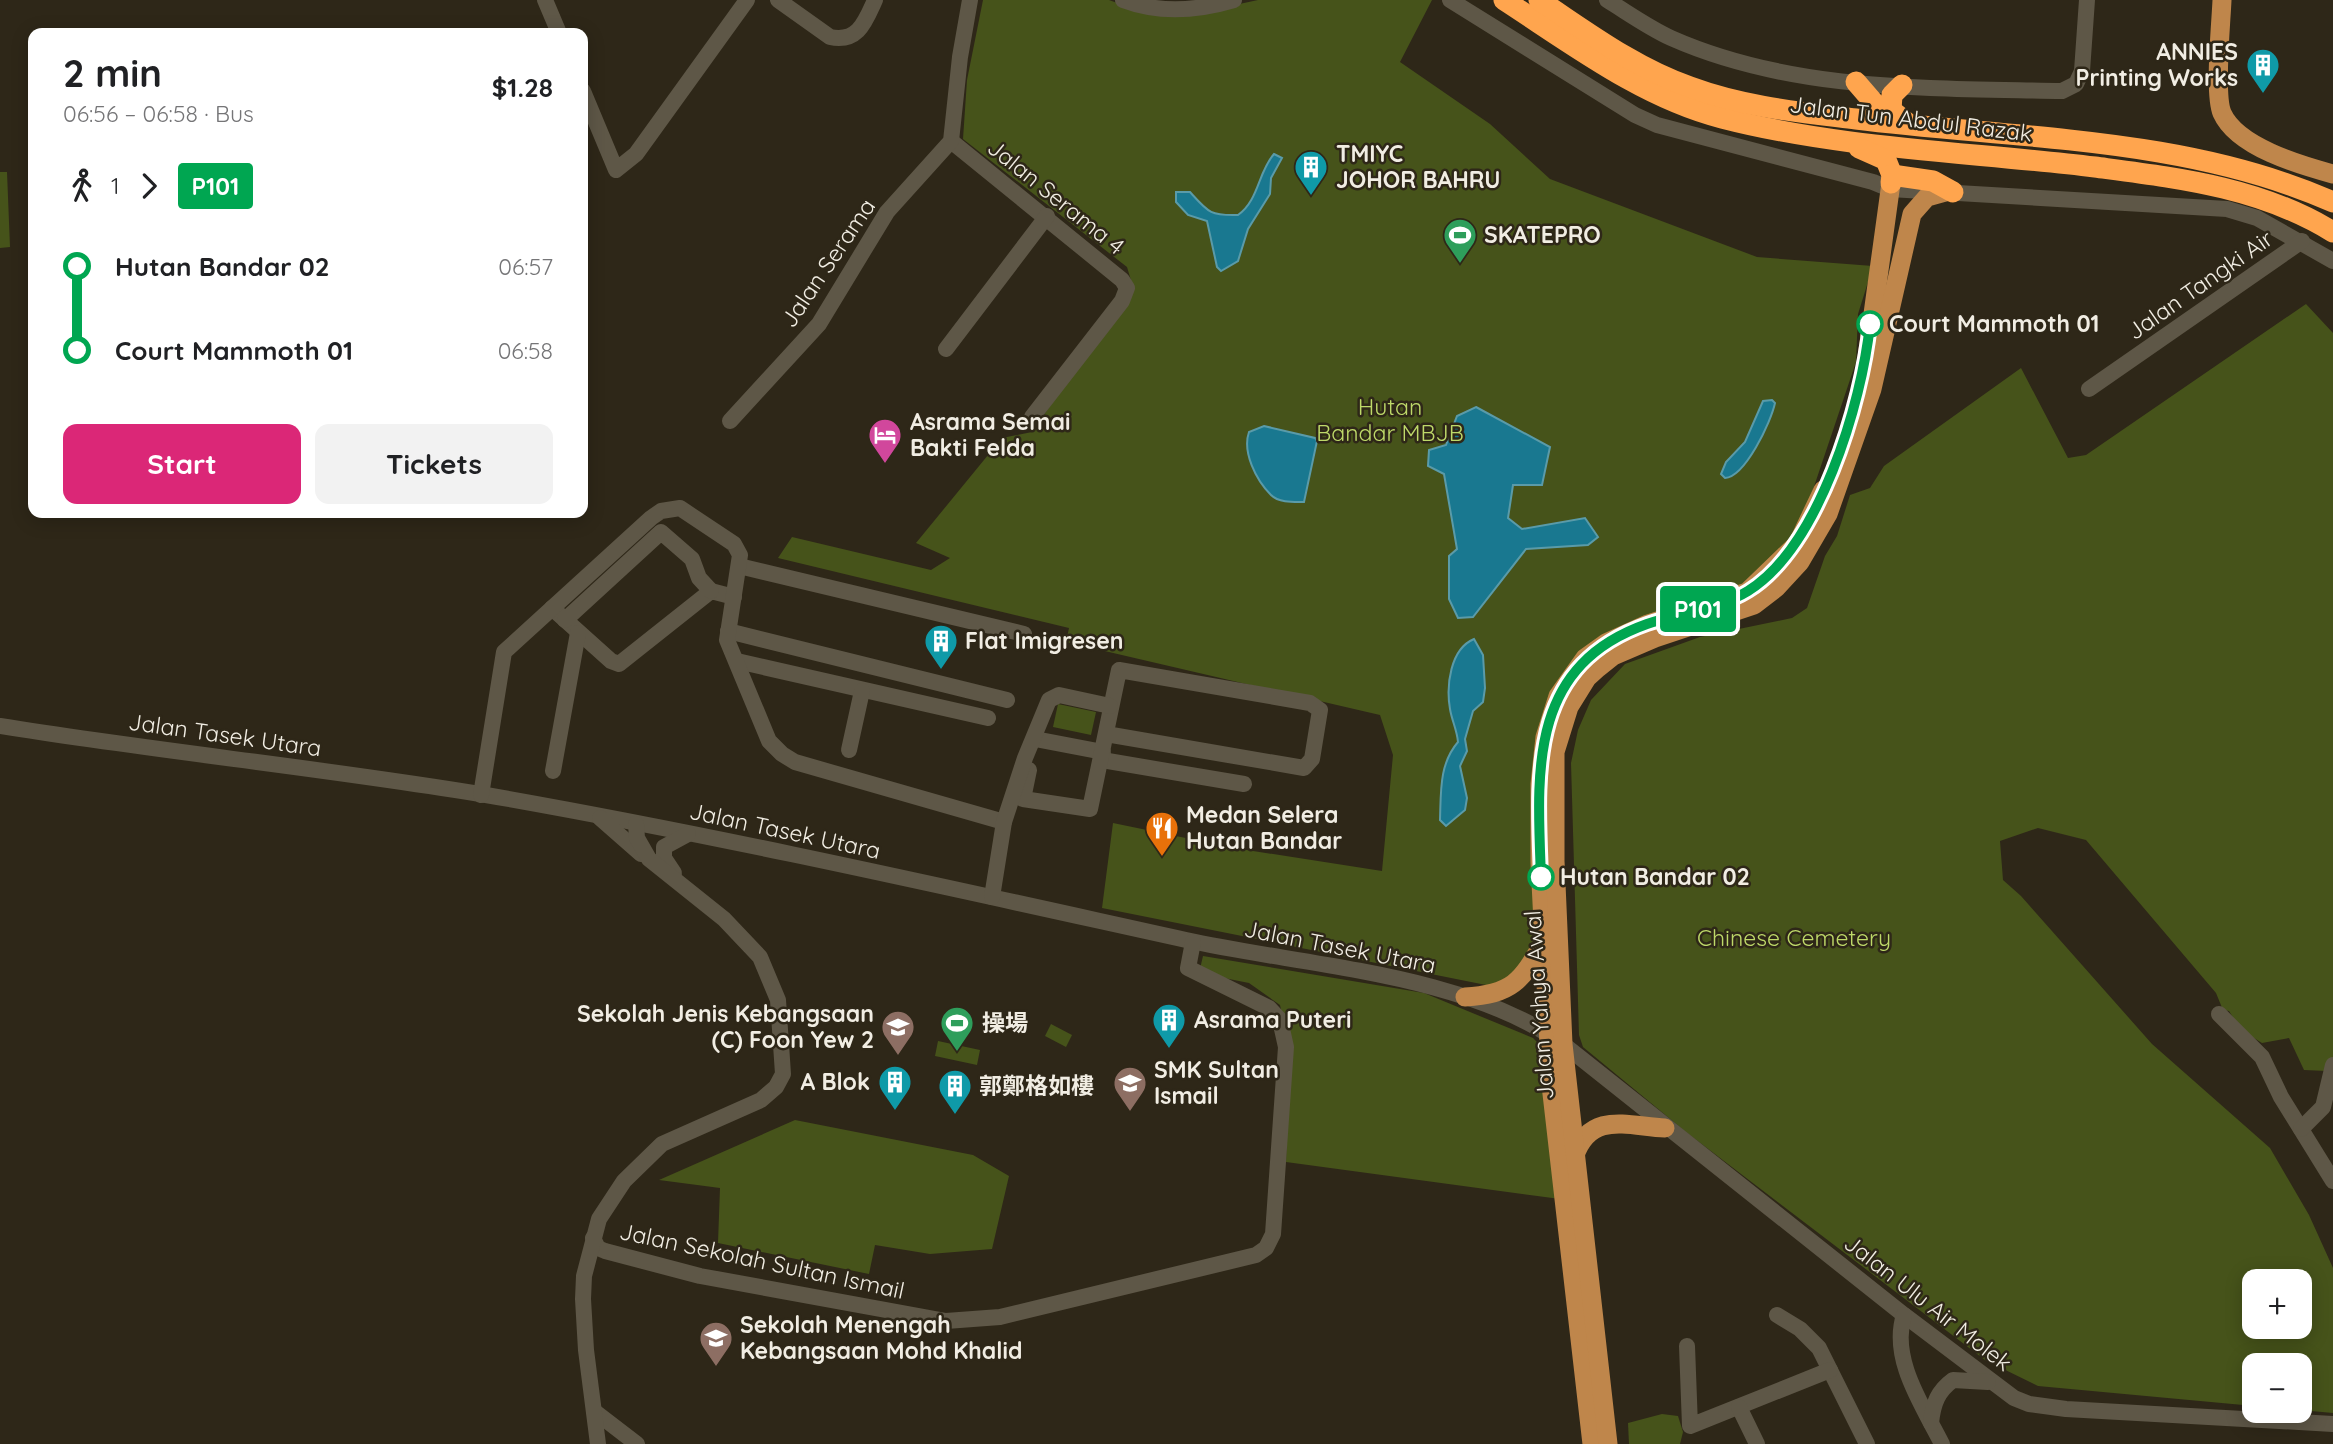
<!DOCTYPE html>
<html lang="en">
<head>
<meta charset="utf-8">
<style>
  body { margin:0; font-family:Quicksand,"Noto Sans SC",sans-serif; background:#f2f2f2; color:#202124; height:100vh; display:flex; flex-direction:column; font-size:26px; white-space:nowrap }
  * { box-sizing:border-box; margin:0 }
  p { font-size:23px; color:#757577 }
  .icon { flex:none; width:38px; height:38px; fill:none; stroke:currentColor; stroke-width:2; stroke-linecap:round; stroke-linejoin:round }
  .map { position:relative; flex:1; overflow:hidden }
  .side { position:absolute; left:28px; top:28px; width:560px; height:490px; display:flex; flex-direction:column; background:#fff; border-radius:14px; box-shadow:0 4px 18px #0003 }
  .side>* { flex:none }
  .badge { padding:0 14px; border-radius:5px; font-size:24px; line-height:46px }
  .fabs { position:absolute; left:2242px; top:1269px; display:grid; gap:14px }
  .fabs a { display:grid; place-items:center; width:70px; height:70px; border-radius:14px; background:#fff; box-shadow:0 4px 18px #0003; font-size:35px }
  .map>.badge { position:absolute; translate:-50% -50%; box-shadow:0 0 0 4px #fff }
  .legs { display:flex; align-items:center; gap:10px; height:77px; padding:0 35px; font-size:23px }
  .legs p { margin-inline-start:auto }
  .overview { display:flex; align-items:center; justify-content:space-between; height:119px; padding:0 35px }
  h1 { font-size:38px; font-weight:800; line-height:52px }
  .primary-button { display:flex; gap:14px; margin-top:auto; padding:14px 35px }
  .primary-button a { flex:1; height:80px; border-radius:14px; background:#db2777; color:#fff; font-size:28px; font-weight:800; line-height:80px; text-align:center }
  .primary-button a+a { background:#f2f2f2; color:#202124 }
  ul { padding:0 35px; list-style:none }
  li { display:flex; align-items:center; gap:24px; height:84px; font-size:26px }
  li i { display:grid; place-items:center; width:10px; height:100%; margin:0 9px; background:currentColor }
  li i::after { content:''; width:18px; height:18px; margin:-9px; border:5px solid; border-radius:50%; background:#fff }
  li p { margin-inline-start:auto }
  li:first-child i { background:linear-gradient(#0000 50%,currentColor 0) }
  li:last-child i { background:linear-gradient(currentColor 50%,#0000 0) }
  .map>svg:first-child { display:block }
  .green { fill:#46531a; fill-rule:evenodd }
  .water { fill:#197890; stroke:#5a9ba9; stroke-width:2 }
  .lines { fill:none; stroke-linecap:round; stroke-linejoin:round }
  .minor { stroke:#5e5747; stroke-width:16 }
  .major { stroke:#bf864b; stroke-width:19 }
  .highway { stroke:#ffa54e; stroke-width:21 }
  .line-1-casing { stroke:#fff; stroke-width:16 }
  .line-1 { stroke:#00a651; stroke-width:10 }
  .stop-1-dot { fill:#fff; stroke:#00a651; stroke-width:3.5 }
  .labels { text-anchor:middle; stroke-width:5; stroke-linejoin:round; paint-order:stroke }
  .poi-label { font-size:23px; font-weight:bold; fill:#f1ede3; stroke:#2e2718; text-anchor:start }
  .street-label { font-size:23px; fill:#f1ede3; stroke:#2e2718 }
  .stop-label { font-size:23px; font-weight:bold; fill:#f1ede3; stroke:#2e2718; text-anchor:start }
  .park-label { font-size:23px; fill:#bed969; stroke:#2e2718 }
</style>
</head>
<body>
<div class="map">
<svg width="2333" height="1444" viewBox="0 0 2333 1444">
  <rect width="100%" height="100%" fill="#2e2718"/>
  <!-- green -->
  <g class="green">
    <polygon points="983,0 1109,0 1150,15 1202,12 1258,0 1432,0 1400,62 1490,124 1550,179 1757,257 1873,266 1858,314 1856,362 1796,540 1758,579 1559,682 1536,937 1528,968 1496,987 1102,908 1113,823 1234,848 1382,871 1393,755 1380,715 1066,642 1069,628 778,558 792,537 931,570 950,558 916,543 1002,438 1032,432 1133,287 1127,267 963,139 967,80"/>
    <polygon points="0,172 7,172 10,247 0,248"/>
    <path d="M2306,304L2333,333V1087L2327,1071L2304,1070L2289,1038L2262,1043L2241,1030L2229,1011L2223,1010L2216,993L2086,840L2038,828L2000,841L2003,880L2021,896L2152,1044L2270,1148L2309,1215L2333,1268V1413L2300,1410V1365H2254V1406L2038,1386L1985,1360L1686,1132L1583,1047L1579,1035L1571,763L1578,730L1591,700L1625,664L1700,637L1792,618L1807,608L1825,556L1837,536L1850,495L1870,488L1884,466L2021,368L2068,458L2086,455ZM2254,1281H2300V1326H2254Z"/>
    <polygon points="1058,704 1096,712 1091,735 1053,727"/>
    <polygon points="1203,956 1424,993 1533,1038 1545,1050 1560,1199 1286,1162 1289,1046 1280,1005 1249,983 1199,973"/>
    <polygon points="1051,1024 1072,1035 1066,1047 1045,1036"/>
    <polygon points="938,1041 980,1050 977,1065 935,1056"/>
    <polygon points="795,1120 973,1155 1009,1176 992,1249 930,1254 875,1245 869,1274 718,1243 720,1188 659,1180"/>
    <polygon points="1662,1414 1678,1416 1683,1432 1680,1444 1629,1444 1628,1423"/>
  </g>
  <!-- water -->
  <g class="water">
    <path d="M1274,154L1282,158L1271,178L1270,194L1248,229L1238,261L1221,271L1217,267L1207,221L1188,215L1176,202V192H1190C1208,212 1210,216 1238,215C1259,200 1258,172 1274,154Z"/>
    <path d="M1772,400L1775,403C1771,422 1745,477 1725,478L1721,474L1726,462L1745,442L1763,401Z"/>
    <polygon points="1476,407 1550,447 1542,485 1513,485 1508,518 1522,529 1585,518 1598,537 1588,545 1526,549 1473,617 1458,618 1449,599 1449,556 1457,549 1444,474 1428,466 1429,450 1446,445 1457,416"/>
    <path d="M1264,426L1315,438L1317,441L1304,502C1294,502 1279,503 1271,495C1256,480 1242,452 1249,432Z"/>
    <path d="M1474,639L1483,655L1485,688L1483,702L1473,711L1465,739L1467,751L1460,766L1467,798L1465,810L1446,826L1440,820C1441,792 1439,764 1458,742C1457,730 1452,721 1450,709C1446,686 1450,649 1474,639Z"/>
  </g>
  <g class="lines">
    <!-- minor -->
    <g class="minor">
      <polyline points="545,0 559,33"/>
      <path d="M778,0L830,37C858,43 865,22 875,0"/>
      <path d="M1123,0C1160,14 1197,11 1234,0"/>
      <polyline points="1450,0 1635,115 1657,125 1873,182 1890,189 2227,209 2257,218 2333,261"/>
      <path d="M1607,0C1628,13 1649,28 1671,38C1793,92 1931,88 2062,91L2076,84L2082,71L2087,0"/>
      <polyline points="583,91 616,170 636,154 747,0"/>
      <polyline points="951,141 1122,280 1127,288 1122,301 1032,417"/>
      <polyline points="946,349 1047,216"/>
      <polyline points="2089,389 2302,241"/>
      <polyline points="730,421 819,324 887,212 951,141 960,57 970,0"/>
      <polyline points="739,566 1024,634"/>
      <polyline points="552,608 611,661 619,664 711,591 734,597"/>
      <polyline points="565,620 661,532 692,559 699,578 711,591"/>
      <polyline points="728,631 1007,700"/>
      <polyline points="737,661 988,718"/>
      <path d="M0,726C161,752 324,768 486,795C721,836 954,889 1186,940C1304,966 1464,973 1563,1044L1904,1315L2014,1398L2029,1404L2066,1409L2333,1424"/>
      <polyline points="1035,739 1103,752"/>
      <polyline points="849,750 862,691"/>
      <polyline points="1102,760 1244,784"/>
      <polyline points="1022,769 1029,770 1023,799 1090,809 1119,670 1310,703 1320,710 1312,759 1304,768 1106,734"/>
      <polyline points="553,771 578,633"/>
      <polyline points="481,795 504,652 651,518 661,511 680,508 734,544 740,555 727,640 769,741 782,754 795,762 1004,822"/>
      <polyline points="600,818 641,854"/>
      <polyline points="674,873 664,858 664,847 688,834"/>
      <polyline points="992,897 1004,822 1025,758 1049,700 1059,695 1110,706"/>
      <polyline points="2219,1014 2262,1057 2281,1097 2333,1181"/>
      <polyline points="2301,1129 2323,1107 2333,1065"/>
      <polyline points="593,1238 598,1248 605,1251 700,1276 946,1321 1000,1317 1256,1255 1266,1248 1273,1234 1286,1047 1280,1020 1269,1008 1188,968 1193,942"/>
      <polyline points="1777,1315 1800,1329 1819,1348 1867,1444"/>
      <path d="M1904,1315C1890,1359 1923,1406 1942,1444"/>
      <polyline points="1687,1346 1690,1426 1830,1370"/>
      <polyline points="1739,1407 1757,1444"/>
      <polyline points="594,1411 637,1444"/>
      <path d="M1931,1423C1933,1403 1938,1391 1953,1380L1988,1382"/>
      <polyline points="598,1444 586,1350 583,1299 584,1276 599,1219 624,1181 662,1144 761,1100 776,1087 783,1074 778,1000 760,957 724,919 649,859 637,838 636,824"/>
    </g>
    <!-- major -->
    <g class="major">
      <path d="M2222,0C2221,24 2214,94 2222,113C2237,147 2300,165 2333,174"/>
      <polyline points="1865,372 1891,183"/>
      <path d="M1465,997C1512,994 1521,982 1543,943"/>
      <path d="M1575,1155C1591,1111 1627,1126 1665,1128"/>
      <polyline points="1592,1444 1551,1085 1540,862 1540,784 1545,737 1558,696 1585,658 1606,643 1648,624 1747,592 1798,543 1823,490"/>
      <polyline points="1608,1444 1563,1044 1555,861 1555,752 1569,707 1587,678 1598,668 1613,656 1655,638 1754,605 1776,588 1800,562 1828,514 1872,389 1912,214 1927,197 1945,192"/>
    </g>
    <!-- highway -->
    <g class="highway">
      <path d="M1504,0C1572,44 1643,98 1722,118C1842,149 1973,152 2095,167C2178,178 2260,187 2333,232"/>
      <path d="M1539,0C1587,32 1635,68 1690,87C1744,107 1799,112 1856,119C2015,139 2185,136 2333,202"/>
      <polyline points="1856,82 1875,104 1891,110 1906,122"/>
      <polyline points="1891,110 1892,95 1902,85"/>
      <polyline points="1859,148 1886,160 1892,175 1891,183"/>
      <polyline points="1892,175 1933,181 1953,192"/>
    </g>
  </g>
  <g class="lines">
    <defs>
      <path id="line-1" d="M1541,877C1537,771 1528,666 1647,624C1679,613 1719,609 1748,591C1819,547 1862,403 1870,324"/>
    </defs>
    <!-- line-1 casing -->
    <use href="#line-1" class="line-1-casing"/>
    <!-- line-1 -->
    <use href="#line-1" class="line-1"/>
  </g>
  <!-- icons -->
  <defs>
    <symbol id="building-pin" viewBox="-11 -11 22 30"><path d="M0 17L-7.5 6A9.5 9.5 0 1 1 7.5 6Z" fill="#0f9aa8" stroke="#2e2718"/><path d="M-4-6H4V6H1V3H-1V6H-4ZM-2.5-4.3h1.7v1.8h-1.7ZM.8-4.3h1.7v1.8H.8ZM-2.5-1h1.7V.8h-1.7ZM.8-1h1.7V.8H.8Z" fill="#fff"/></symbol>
    <symbol id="stadium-pin" viewBox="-11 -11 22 30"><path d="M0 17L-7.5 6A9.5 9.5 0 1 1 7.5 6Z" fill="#2e9e5b" stroke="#2e2718"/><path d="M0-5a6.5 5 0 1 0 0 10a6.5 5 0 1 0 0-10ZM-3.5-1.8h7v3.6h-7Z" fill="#fff"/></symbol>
    <symbol id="hotel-pin" viewBox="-11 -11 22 30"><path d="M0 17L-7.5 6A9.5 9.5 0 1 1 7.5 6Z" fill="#d1479c" stroke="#2e2718"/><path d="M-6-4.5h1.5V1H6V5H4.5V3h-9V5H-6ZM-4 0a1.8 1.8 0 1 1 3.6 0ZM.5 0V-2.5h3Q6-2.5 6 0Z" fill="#fff"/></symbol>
    <symbol id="restaurant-pin" viewBox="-11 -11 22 30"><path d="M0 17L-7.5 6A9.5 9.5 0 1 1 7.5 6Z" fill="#e8710a" stroke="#2e2718"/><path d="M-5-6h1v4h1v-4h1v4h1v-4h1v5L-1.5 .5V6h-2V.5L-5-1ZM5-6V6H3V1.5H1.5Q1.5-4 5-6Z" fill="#fff"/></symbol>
    <symbol id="school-pin" viewBox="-11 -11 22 30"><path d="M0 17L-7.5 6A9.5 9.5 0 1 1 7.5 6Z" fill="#8d6e63" stroke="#2e2718"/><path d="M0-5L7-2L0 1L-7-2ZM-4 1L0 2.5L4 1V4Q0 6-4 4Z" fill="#fff"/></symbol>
  </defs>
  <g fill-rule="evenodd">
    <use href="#building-pin" x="2244" y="46" width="38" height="52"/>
    <use href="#building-pin" x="1292" y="148" width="38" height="52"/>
    <use href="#stadium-pin" x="1441" y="216" width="38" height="52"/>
    <use href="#hotel-pin" x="866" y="416" width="38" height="52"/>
    <use href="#building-pin" x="922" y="622" width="38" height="52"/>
    <use href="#restaurant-pin" x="1143" y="809" width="38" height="52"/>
    <use href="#building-pin" x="1150" y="1001" width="38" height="52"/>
    <use href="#stadium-pin" x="938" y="1004" width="38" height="52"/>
    <use href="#school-pin" x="879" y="1008" width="38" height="52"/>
    <use href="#building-pin" x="876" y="1063" width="38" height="52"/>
    <use href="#school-pin" x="1111" y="1064" width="38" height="52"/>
    <use href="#building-pin" x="936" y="1067" width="38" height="52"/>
    <use href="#school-pin" x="697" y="1319" width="38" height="52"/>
  </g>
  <!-- markers -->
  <g class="stop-1-dot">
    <circle cx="1870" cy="324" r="12"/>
    <circle cx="1541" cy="877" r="12"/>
  </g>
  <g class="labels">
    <!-- poi labels -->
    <g class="poi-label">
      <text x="2238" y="60" text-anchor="end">ANNIES<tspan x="2238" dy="26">Printing Works</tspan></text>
      <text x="1336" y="162">TMIYC<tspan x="1336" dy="26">JOHOR BAHRU</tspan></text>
      <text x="1484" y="243">SKATEPRO</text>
      <text x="910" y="430">Asrama Semai<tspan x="910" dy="26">Bakti Felda</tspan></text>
      <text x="965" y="649">Flat Imigresen</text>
      <text x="1186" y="823">Medan Selera<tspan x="1186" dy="26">Hutan Bandar</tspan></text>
      <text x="874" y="1022" text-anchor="end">Sekolah Jenis Kebangsaan<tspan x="874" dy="26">(C) Foon Yew 2</tspan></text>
      <text x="1194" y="1028">Asrama Puteri</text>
      <text x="982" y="1031">操場</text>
      <text x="1154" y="1078">SMK Sultan<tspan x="1154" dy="26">Ismail</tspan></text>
      <text x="870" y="1090" text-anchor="end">A Blok</text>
      <text x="979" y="1094">郭鄭格如樓</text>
      <text x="740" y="1333">Sekolah Menengah<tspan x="740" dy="26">Kebangsaan Mohd Khalid</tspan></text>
    </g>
    <!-- street labels -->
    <g class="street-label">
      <text transform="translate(1911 119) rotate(7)" y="8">Jalan Tun Abdul Razak</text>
      <text transform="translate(1056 197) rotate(39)" y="8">Jalan Serama 4</text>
      <text transform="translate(828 263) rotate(-56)" y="8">Jalan Serama</text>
      <text transform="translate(2200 285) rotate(-35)" y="8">Jalan Tangki Air</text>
      <text transform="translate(225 735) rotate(8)" y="8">Jalan Tasek Utara</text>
      <text transform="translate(785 831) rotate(12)" y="8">Jalan Tasek Utara</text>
      <text transform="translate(1340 947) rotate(11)" y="8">Jalan Tasek Utara</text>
      <text transform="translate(1539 1005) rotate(-94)" y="8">Jalan Yahya Awal</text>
      <text transform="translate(762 1261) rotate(12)" y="8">Jalan Sekolah Sultan Ismail</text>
      <text transform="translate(1928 1303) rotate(38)" y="8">Jalan Ulu Air Molek</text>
    </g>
    <!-- stop labels -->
    <g class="stop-label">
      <text x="1889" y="332">Court Mammoth 01</text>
      <text x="1560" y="885">Hutan Bandar 02</text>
    </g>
    <!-- park labels -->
    <g class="park-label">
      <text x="1390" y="415">Hutan<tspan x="1390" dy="26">Bandar MBJB</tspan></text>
      <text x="1794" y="946">Chinese Cemetery</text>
    </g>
  </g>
</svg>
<div class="fabs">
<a>+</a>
<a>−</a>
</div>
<b class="badge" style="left:1698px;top:609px;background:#00a651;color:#fff">P101</b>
<section class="side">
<div class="overview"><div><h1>2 min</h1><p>06:56 – 06:58 · Bus</p></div><b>$1.28</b></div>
<div class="legs"><svg class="icon" aria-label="walk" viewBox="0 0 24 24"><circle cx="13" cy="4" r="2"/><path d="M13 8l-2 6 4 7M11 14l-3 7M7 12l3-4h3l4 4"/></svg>1<svg class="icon" aria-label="forward" viewBox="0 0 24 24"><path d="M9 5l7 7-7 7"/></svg><b class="badge" style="background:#00a651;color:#fff">P101</b></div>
<ul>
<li><i style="color:#00a651"></i><b>Hutan Bandar 02</b><p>06:57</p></li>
<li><i style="color:#00a651"></i><b>Court Mammoth 01</b><p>06:58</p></li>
</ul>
<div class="primary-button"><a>Start</a><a>Tickets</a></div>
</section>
</div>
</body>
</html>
